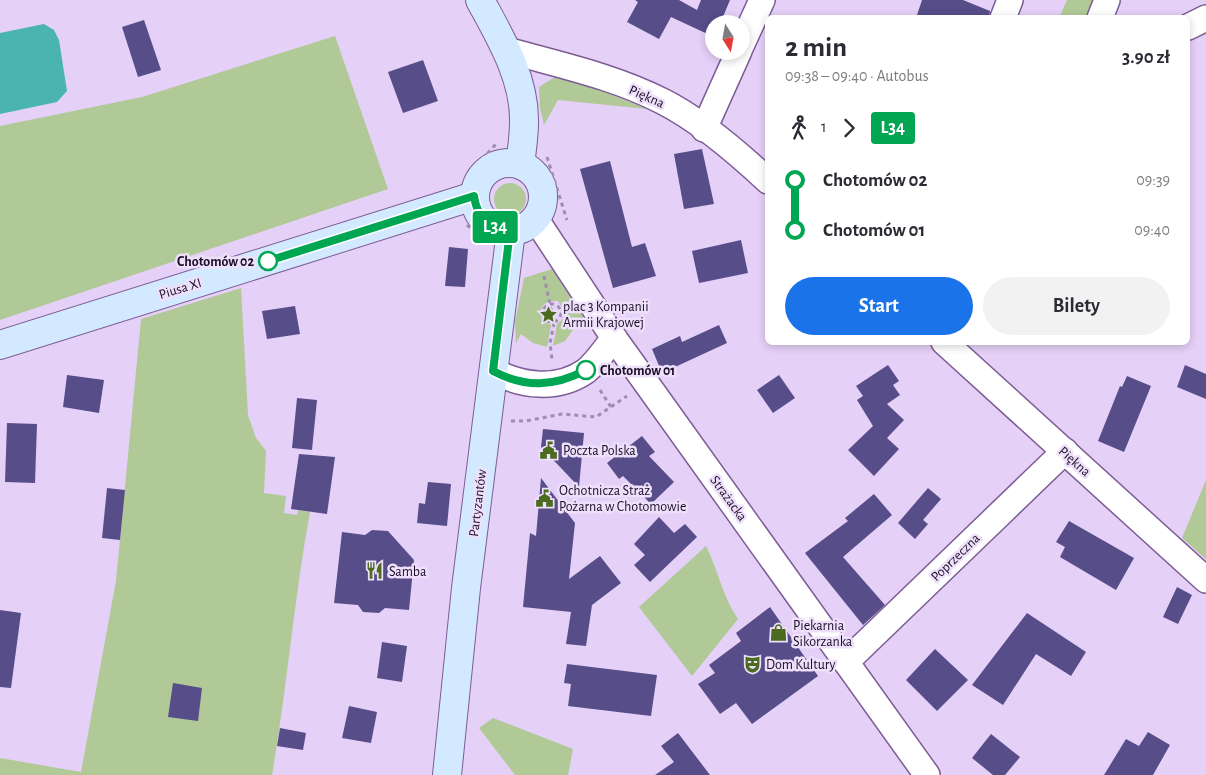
<!DOCTYPE html>
<html lang="pl">
<head>
<meta charset="utf-8">
<style>
  body { margin:0; font-family:"Alegreya Sans",sans-serif; background:#f2f2f3; color:#2b2b33; height:100vh; display:flex; flex-direction:column; font-size:19px; white-space:nowrap }
  * { box-sizing:border-box; margin:0 }
  p { font-size:16px; color:#7c7c81 }
  .icon { flex:none; width:28px; height:28px; fill:none; stroke:currentColor; stroke-width:2; stroke-linecap:round; stroke-linejoin:round }
  .map { position:relative; flex:1; overflow:hidden }
  .drawer { position:absolute; left:765px; top:15px; width:425px; height:330px; display:flex; flex-direction:column; background:#fff; border-radius:8px; box-shadow:0 2px 8px #0003 }
  .drawer>* { flex:none }
  .badge { padding:0 10px; border-radius:4px; font-size:18px; line-height:32px }
  .needle { width:32px; rotate:169deg }
  .buttons { position:absolute; left:705px; top:15px; display:grid; gap:10px }
  .buttons a { display:grid; place-items:center; width:45px; height:45px; border-radius:50%; background:#fff; box-shadow:0 2px 8px #0003; font-size:25px }
  .map>.badge { position:absolute; translate:-50% -50%; box-shadow:0 0 0 2px #fff }
  .legs { display:flex; align-items:center; gap:8px; height:55px; padding:0 20px; font-size:16px }
  .legs p { margin-inline-start:auto }
  .summary { display:flex; align-items:center; justify-content:space-between; height:85px; padding:0 20px }
  h1 { font-size:28px; font-weight:600; line-height:38px }
  .action { display:flex; gap:10px; margin-top:auto; padding:10px 20px }
  .action a { flex:1; height:58px; border-radius:30px; background:#1a73e8; color:#fff; font-size:20px; font-weight:600; line-height:58px; text-align:center }
  .action a+a { background:#f2f2f3; color:#2b2b33 }
  ul { padding:0 20px; list-style:none }
  li { display:flex; align-items:center; gap:18px; height:50px; font-size:19px }
  li i { display:grid; place-items:center; width:8px; height:100%; margin:0 6px; background:currentColor }
  li i::after { content:''; width:12px; height:12px; margin:-6px; border:4px solid; border-radius:50%; background:#fff }
  li p { margin-inline-start:auto }
  li:first-child i { background:linear-gradient(#0000 50%,currentColor 0) }
  li:last-child i { background:linear-gradient(currentColor 50%,#0000 0) }
  .map>svg:first-child { display:block }
  .green { fill:#b0c997 }
  .water { fill:#49b5ae }
  .building { fill:#574d89 }
  .lines { fill:none; stroke-linecap:round; stroke-linejoin:round }
  .street-casing { stroke:#7d5c96; stroke-width:28 }
  .secondary-casing { stroke:#7d5c96; stroke-width:30 }
  .path { stroke:#9f8cae; stroke-width:3; stroke-dasharray:4 4; stroke-linecap:butt }
  .street { stroke:#fff; stroke-width:25 }
  .secondary { stroke:#d3e9ff; stroke-width:28 }
  .line-1-casing { stroke:#fff; stroke-width:11 }
  .line-1 { stroke:#00a651; stroke-width:8 }
  .stop-1-dot { fill:#fff; stroke:#00a651; stroke-width:2.5 }
  .labels { text-anchor:middle; stroke-width:5; stroke-linejoin:round; paint-order:stroke }
  .street-label { font-size:14px; fill:#1c0e26; stroke:#eee0fb }
  .stop-label { font-size:14px; font-weight:bold; fill:#1c0e26; stroke:#eee0fb; text-anchor:end }
  .poi-label { font-size:14px; fill:#1c0e26; stroke:#eee0fb; text-anchor:start }
</style>
</head>
<body>
<div class="map">
<svg width="1206" height="775" viewBox="0 0 1206 775">
  <rect width="100%" height="100%" fill="#e5d0f7"/>
  <!-- green -->
  <g class="green">
    <polygon points="1067,0 1099,0 1092,17 1059,18"/>
    <polygon points="335,36 388,189 0,320 0,126 142,97"/>
    <polygon points="555,77 581,82 647,109 558,100 544,125 540,108 539,87"/>
    <circle cx="510" cy="199" r="16"/>
    <path d="M552,269L586,321L578,323L565,341L553,346L557,324L563,319L565,312L558,301C545,300 538,306 542,320L551,325L547,347L533,343L521,334L516,343L515,322L524,278Z"/>
    <path d="M241,288L248,415L256,438L266,451L264,493L286,496L284,513L297,515L298,510L310,512C294,599 287,688 272,775H0V758L81,772L116,581L141,319Z"/>
    <polygon points="1206,480 1206,559 1182,538"/>
    <path d="M706,546C719,572 721,593 738,619L692,676L639,607Z"/>
    <polygon points="493,718 573,749 568,775 515,775 479,728"/>
  </g>
  <!-- water -->
  <polygon class="water" points="44,24 54,30 59,40 67,91 57,102 0,114 0,33"/>
  <!-- building -->
  <g class="building">
    <polygon points="635,0 679,0 697,10 701,0 730,0 720,24 714,24 714,37 671,17 659,39 627,22 638,2"/>
    <polygon points="922,0 963,0 990,11 989,18 916,18"/>
    <polygon points="144,20 161,70 138,77 122,27"/>
    <polygon points="423,60 438,101 403,113 388,72"/>
    <polygon points="702,149 714,204 684,209 674,154"/>
    <polygon points="610,161 632,247 645,243 656,276 613,288 580,169"/>
    <polygon points="741,240 748,273 699,283 692,251"/>
    <polygon points="449,247 468,249 465,287 445,286"/>
    <polygon points="295,306 300,334 267,339 262,311"/>
    <polygon points="719,325 727,343 662,373 652,349 680,336 682,342"/>
    <polygon points="888,365 899,381 893,385 900,395 887,404 904,420 887,438 899,449 874,476 848,450 873,426 857,400 863,396 856,386"/>
    <polygon points="1185,365 1206,374 1206,399 1177,387"/>
    <polygon points="67,375 104,380 99,413 63,407"/>
    <polygon points="779,375 795,398 773,413 757,390"/>
    <polygon points="1127,376 1151,386 1124,452 1098,441 1120,386 1122,387"/>
    <polygon points="297,398 317,400 312,450 292,448"/>
    <polygon points="7,423 37,424 35,483 5,482"/>
    <polygon points="543,429 584,433 579,487 541,447"/>
    <polygon points="642,436 655,452 649,456 674,482 651,504 623,476 619,479 607,463"/>
    <polygon points="299,454 335,457 327,514 291,509"/>
    <polygon points="541,478 575,523 569,579 600,556 621,583 592,605 586,646 566,644 571,612 523,607 530,533 536,536"/>
    <polygon points="428,482 451,484 447,526 417,523 419,503 425,504"/>
    <polygon points="107,488 125,490 120,540 102,538"/>
    <polygon points="928,488 941,499 923,520 928,524 915,539 898,523"/>
    <polygon points="874,494 892,515 843,557 885,605 863,625 805,553 848,521 845,518"/>
    <polygon points="659,517 674,533 685,524 697,537 650,582 634,565 645,555 634,544"/>
    <polygon points="1069,521 1134,558 1116,590 1060,557 1065,547 1056,542"/>
    <polygon points="372,530 388,531 414,560 409,610 385,608 379,613 363,612 358,605 334,603 342,532 365,535"/>
    <polygon points="1177,587 1192,595 1178,624 1163,617"/>
    <polygon points="770,607 818,676 752,724 736,703 720,714 698,684 715,673 709,665 741,641 736,633"/>
    <polygon points="0,610 21,613 11,688 0,687"/>
    <polygon points="1027,613 1086,652 1071,676 1036,654 1003,705 972,685"/>
    <polygon points="382,642 407,646 402,682 377,678"/>
    <polygon points="935,649 968,680 937,711 906,680"/>
    <polygon points="567,664 657,675 651,716 568,706 571,684 564,683"/>
    <polygon points="173,683 202,688 198,721 168,717"/>
    <polygon points="349,706 377,712 371,743 342,738"/>
    <polygon points="280,728 306,733 303,750 277,746"/>
    <polygon points="1148,732 1170,745 1153,775 1104,775 1126,739 1139,746"/>
    <polygon points="678,733 710,775 655,775 674,762 661,746"/>
    <polygon points="991,734 1020,757 1005,775 993,775 972,758"/>
  </g>
  <g class="lines">
    <defs>
      <g id="street">
        <polyline points="1003,18 1010,0"/>
        <polyline points="1100,18 1107,0"/>
        <polyline points="1188,27 1206,18"/>
        <polyline points="741,46 762,0"/>
        <path d="M507,50C559,65 613,76 662,101C700,120 737,152 768,181"/>
        <polyline points="704,129 739,51"/>
        <polyline points="535,218 614,338 927,775"/>
        <polyline points="944,342 1206,580"/>
        <path d="M493,371C522,386 557,391 586,371C597,362 605,349 614,338"/>
        <polyline points="846,662 1065,451"/>
      </g>
      <g id="secondary">
        <path d="M480,0C500,37 525,78 524,122C524,136 522,150 520,164"/>
        <circle cx="509" cy="197" r="34"/>
        <polyline points="0,345 474,196"/>
        <polyline points="447,775 466,588 511,231"/>
      </g>
    </defs>
    <!-- street casing -->
    <use href="#street" class="street-casing"/>
    <!-- secondary casing -->
    <use href="#secondary" class="secondary-casing"/>
    <!-- path -->
    <g class="path">
      <polyline points="547,157 567,220"/>
      <polyline points="471,171 497,143"/>
      <polyline points="467,225 481,238 484,244"/>
      <polyline points="544,276 554,324 550,343 552,360"/>
      <circle cx="552" cy="313" r="9"/>
      <polyline points="600,390 611,407"/>
      <polyline points="511,421 526,421 562,414 596,417 627,396"/>
    </g>
    <!-- street -->
    <use href="#street" class="street"/>
    <!-- secondary -->
    <use href="#secondary" class="secondary"/>
  </g>
  <g class="lines">
    <defs>
      <path id="line-1" d="M268,261L474,196C477,219 490,226 510,231L493,371C525,388 554,387 586,370"/>
    </defs>
    <!-- line-1 casing -->
    <use href="#line-1" class="line-1-casing"/>
    <!-- line-1 -->
    <use href="#line-1" class="line-1"/>
  </g>
  <!-- icons -->
  <defs>
    <symbol id="sight-bare" viewBox="-9 -9 18 18"><path d="M0-6L1.8-2.2L6-1.7L2.9 1.2L3.7 5.4L0 3.3L-3.7 5.4L-2.9 1.2L-6-1.7L-1.8-2.2Z" fill="#4c6b21" stroke="#eee0fb" stroke-width="2.5" paint-order="stroke"/></symbol>
    <symbol id="civic-bare" viewBox="-9 -9 18 18"><path d="M-.6-6.5H3V-4.5H.6V-3L4-1V1h2V6H-6V1h2V-1L-.6-3ZM-1.2 2.5V6h2.4V2.5Z" fill="#4c6b21" stroke="#eee0fb" stroke-width="2.5" paint-order="stroke"/></symbol>
    <symbol id="restaurant-bare" viewBox="-9 -9 18 18"><path d="M-5-6h1v4h1v-4h1v4h1v-4h1v5L-1.5 .5V6h-2V.5L-5-1ZM5-6V6H3V1.5H1.5Q1.5-4 5-6Z" fill="#4c6b21" stroke="#eee0fb" stroke-width="2.5" paint-order="stroke"/></symbol>
    <symbol id="shop-bare" viewBox="-9 -9 18 18"><path d="M-5-2.5h2.3a2.7 3.5 0 0 1 5.4 0H5L5.5 6h-11ZM-1.5-2.5h3a1.5 2.3 0 0 0-3 0Z" fill="#4c6b21" stroke="#eee0fb" stroke-width="2.5" paint-order="stroke"/></symbol>
    <symbol id="theatre-bare" viewBox="-9 -9 18 18"><path d="M-5-5.5Q0-4 5-5.5V0Q5 5 0 6Q-5 5-5 0ZM-3.3-2.5H-1v1.5H-3.3ZM1-2.5H3.3v1.5H1ZM-2.8 1Q0 5.5 2.8 1Z" fill="#4c6b21" stroke="#eee0fb" stroke-width="2.5" paint-order="stroke"/></symbol>
  </defs>
  <g fill-rule="evenodd">
    <use href="#sight-bare" x="536" y="302" width="25" height="25"/>
    <use href="#civic-bare" x="536" y="438" width="25" height="25"/>
    <use href="#civic-bare" x="532" y="486" width="25" height="25"/>
    <use href="#restaurant-bare" x="362" y="558" width="25" height="25"/>
    <use href="#shop-bare" x="766" y="620" width="25" height="25"/>
    <use href="#theatre-bare" x="740" y="652" width="25" height="25"/>
  </g>
  <!-- markers -->
  <g class="stop-1-dot">
    <circle cx="268" cy="261" r="9"/>
    <circle cx="586" cy="370" r="9"/>
  </g>
  <g class="labels">
    <!-- street labels -->
    <g class="street-label">
      <text transform="translate(647 96) rotate(24)" y="5">Piękna</text>
      <text transform="translate(180 288) rotate(-17)" y="5">Piusa XI</text>
      <text transform="translate(1075 461) rotate(42)" y="5">Piękna</text>
      <text transform="translate(729 498) rotate(54)" y="5">Strażacka</text>
      <text transform="translate(477 503) rotate(-83)" y="5">Partyzantów</text>
      <text transform="translate(955 557) rotate(-44)" y="5">Poprzeczna</text>
    </g>
    <!-- stop labels -->
    <g class="stop-label">
      <text x="254" y="266">Chotomów 02</text>
      <text x="600" y="375" text-anchor="start">Chotomów 01</text>
    </g>
    <!-- poi labels -->
    <g class="poi-label">
      <text x="563" y="311">plac 3 Kompanii<tspan x="563" dy="16">Armii Krajowej</tspan></text>
      <text x="563" y="455">Poczta Polska</text>
      <text x="559" y="495">Ochotnicza Straż<tspan x="559" dy="16">Pożarna w Chotomowie</tspan></text>
      <text x="389" y="576">Samba</text>
      <text x="793" y="630">Piekarnia<tspan x="793" dy="16">Sikorzanka</tspan></text>
      <text x="766" y="669">Dom Kultury</text>
    </g>
  </g>
</svg>
<div class="buttons">
<a><svg class="needle" viewBox="-14 -14 28 28"><path d="M0-13l5 13h-10z" fill="#e53935"/><path d="M0 13l5-13h-10z" fill="#7c7c81"/></svg></a>
</div>
<b class="badge" style="left:495px;top:227px;background:#00a651;color:#fff">L34</b>
<section class="drawer">
<div class="summary"><div><h1>2 min</h1><p>09:38 – 09:40 · Autobus</p></div><b>3.90 zł</b></div>
<div class="legs"><svg class="icon" aria-label="walk" viewBox="0 0 24 24"><circle cx="13" cy="4" r="2"/><path d="M13 8l-2 6 4 7M11 14l-3 7M7 12l3-4h3l4 4"/></svg>1<svg class="icon" aria-label="forward" viewBox="0 0 24 24"><path d="M9 5l7 7-7 7"/></svg><b class="badge" style="background:#00a651;color:#fff">L34</b></div>
<ul>
<li><i style="color:#00a651"></i><b>Chotomów 02</b><p>09:39</p></li>
<li><i style="color:#00a651"></i><b>Chotomów 01</b><p>09:40</p></li>
</ul>
<div class="action"><a>Start</a><a>Bilety</a></div>
</section>
</div>
</body>
</html>
